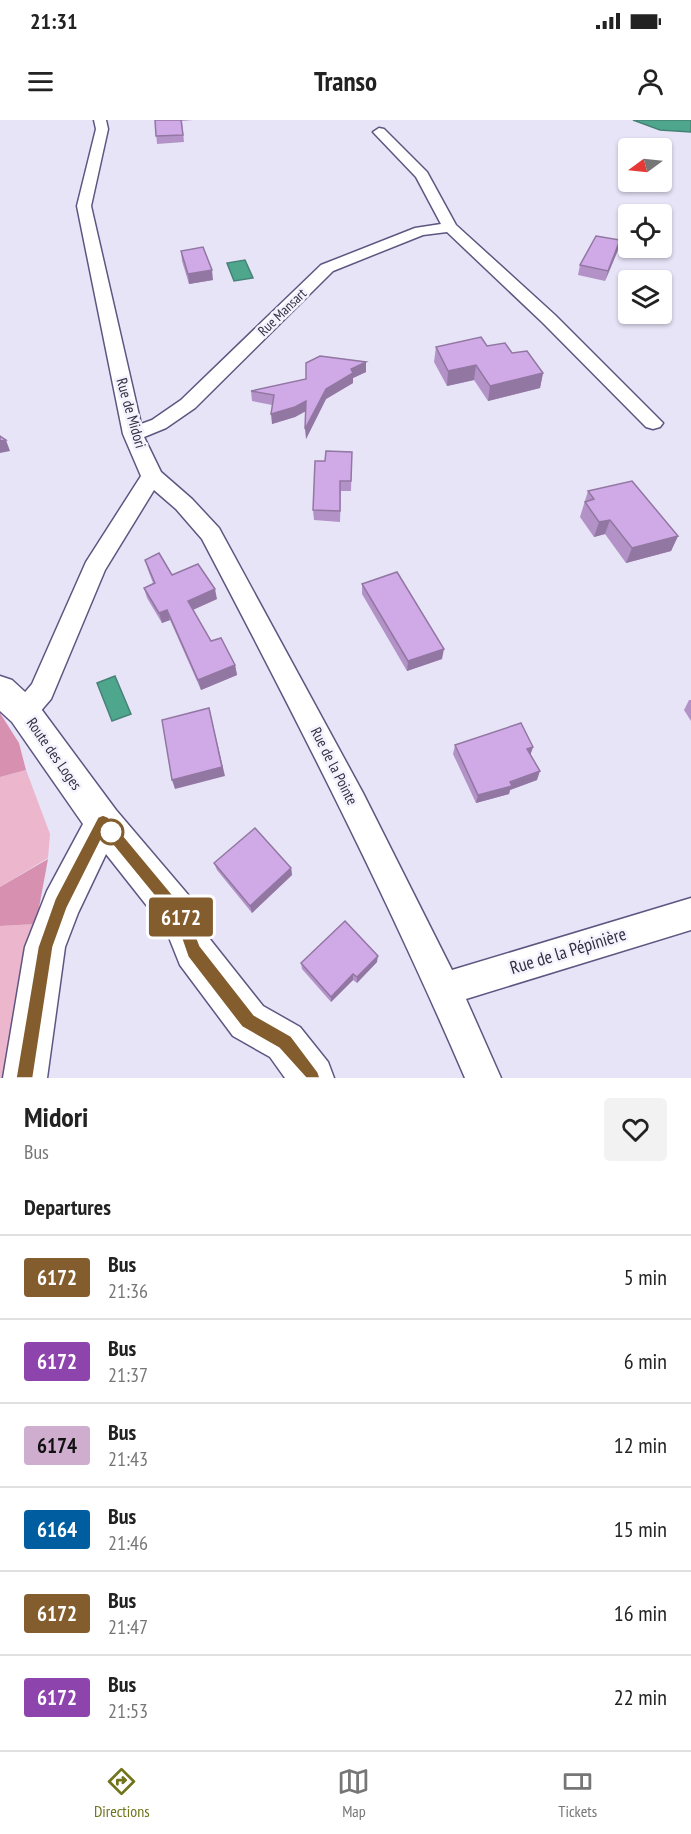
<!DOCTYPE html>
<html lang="en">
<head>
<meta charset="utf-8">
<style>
  body { margin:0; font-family:"PT Sans Narrow",sans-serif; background:#f2f2f2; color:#222; height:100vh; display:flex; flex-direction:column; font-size:22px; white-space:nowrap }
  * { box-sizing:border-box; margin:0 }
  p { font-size:20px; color:#767676 }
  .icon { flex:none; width:33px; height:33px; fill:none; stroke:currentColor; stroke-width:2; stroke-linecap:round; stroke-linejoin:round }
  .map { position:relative; height:958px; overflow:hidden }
  .side { display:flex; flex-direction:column; background:#fff; flex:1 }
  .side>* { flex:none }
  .badge { padding:0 12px; border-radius:4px; font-size:21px; line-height:39px }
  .needle { width:39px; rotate:255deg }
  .tools { position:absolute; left:618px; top:18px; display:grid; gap:12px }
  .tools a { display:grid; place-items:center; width:54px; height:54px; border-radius:6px; background:#fff; box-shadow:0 2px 4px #0004; font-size:30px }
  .map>.badge { position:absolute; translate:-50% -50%; box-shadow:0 0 0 3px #fff }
  h2 { padding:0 24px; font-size:22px; line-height:54px }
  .round { display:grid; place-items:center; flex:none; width:63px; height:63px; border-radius:6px; background:#f2f2f2 }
  .summary { display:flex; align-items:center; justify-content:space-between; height:102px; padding:0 24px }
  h1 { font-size:28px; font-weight:800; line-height:45px }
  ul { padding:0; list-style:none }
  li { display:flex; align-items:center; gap:18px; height:84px; padding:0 24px; border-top:2px solid #e0e0e0 }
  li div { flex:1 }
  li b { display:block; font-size:22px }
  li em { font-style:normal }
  li .badge { min-width:66px; font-weight:700; text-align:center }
  .status { display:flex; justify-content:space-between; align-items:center; height:42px; padding:0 30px; background:#fff; direction:ltr }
  .status svg { height:16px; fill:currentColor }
  header { display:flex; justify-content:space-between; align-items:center; height:78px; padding:0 24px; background:#fff; font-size:27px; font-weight:800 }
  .menu { display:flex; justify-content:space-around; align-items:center; height:84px; border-top:2px solid #e0e0e0; background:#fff; font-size:16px; color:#767676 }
  .menu a { display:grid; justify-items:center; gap:3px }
  .menu .current { color:#70741b }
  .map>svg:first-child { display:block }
  .green { fill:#ecb6cc }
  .forest { fill:#d790af }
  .water { fill:#4ea68d; stroke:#468276; stroke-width:1.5 }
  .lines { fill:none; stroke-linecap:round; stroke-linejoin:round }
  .minor-casing { stroke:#5e5681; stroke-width:3 }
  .tertiary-casing { stroke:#5e5681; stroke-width:3 }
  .minor { fill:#fff; fill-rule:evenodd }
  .tertiary { fill:#fff; fill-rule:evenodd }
  .wall { fill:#b392c7 }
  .shaded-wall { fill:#9277a2 }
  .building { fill:#d0aae7; stroke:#9277a2; stroke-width:1.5 }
  .line { fill:#845d2e; stroke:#fff; stroke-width:1.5 }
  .stop-dot { fill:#fff; stroke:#845d2e; stroke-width:3 }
  .labels { text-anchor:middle; stroke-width:5; stroke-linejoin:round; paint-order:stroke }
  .far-street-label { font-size:14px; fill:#322f42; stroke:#f4f3fd }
  .street-label { font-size:15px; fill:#322f42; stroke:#f4f3fd }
  .near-street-label { font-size:18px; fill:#322f42; stroke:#f4f3fd }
</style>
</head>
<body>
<div class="status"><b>21:31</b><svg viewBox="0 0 49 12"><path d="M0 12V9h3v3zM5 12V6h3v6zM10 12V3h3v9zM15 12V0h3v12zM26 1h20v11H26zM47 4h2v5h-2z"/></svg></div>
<header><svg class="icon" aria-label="menu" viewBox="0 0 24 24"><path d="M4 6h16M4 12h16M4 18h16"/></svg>Transo<svg class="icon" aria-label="person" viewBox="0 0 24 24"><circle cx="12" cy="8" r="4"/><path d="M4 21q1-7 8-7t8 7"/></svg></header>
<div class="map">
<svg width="691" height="958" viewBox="0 0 691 958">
  <rect width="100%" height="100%" fill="#e7e4f8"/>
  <!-- green -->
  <g class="green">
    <polygon points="26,650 50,714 48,738 0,767 0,657"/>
    <polygon points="36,804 3,958 0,958 0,806"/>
  </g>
  <!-- forest -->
  <g class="forest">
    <polygon points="0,593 19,623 26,650 0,657"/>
    <polygon points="48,739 36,804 0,806 0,767"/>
  </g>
  <!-- water -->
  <g class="water">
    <polygon points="633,0 691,0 691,12 660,10"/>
    <polygon points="245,140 253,158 234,161 227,143"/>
    <polygon points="115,556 131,594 112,601 97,563"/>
  </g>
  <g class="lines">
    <defs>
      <path id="minor" d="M94,0H106L108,9L91,86L141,304L152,300L181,280L321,145L415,108L441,104L416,57L373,12L379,8L384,9L427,52L456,105L555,195L663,303L660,307L653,309L646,307L543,203L447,112L423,115L333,151L195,288L166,308L144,317L161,352L192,379L219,408L363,673L452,850L691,778V810L466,879L501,958H465C386,774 295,596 202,419L176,389L154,370L105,450L51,579L33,600L24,604L15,600L11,592L15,584L32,564L86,442L141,356L123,314L77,86L96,9Z"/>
      <polygon id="tertiary" points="0,556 12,560 36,582 116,690 196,784 209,818 263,886 300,907 328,942 334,958 285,958 270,937 233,916 180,845 166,810 106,734 78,793 65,827 47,958 3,958 25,827 47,771 83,704 12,602 0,591"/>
    </defs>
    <!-- minor casing -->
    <use href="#minor" class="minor-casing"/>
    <!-- tertiary casing -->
    <use href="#tertiary" class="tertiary-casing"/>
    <!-- minor -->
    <use href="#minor" class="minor"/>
    <!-- tertiary -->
    <use href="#tertiary" class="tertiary"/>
  </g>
  <!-- wall -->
  <g class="wall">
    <polygon points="155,0 193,0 182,1 184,22 157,24"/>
    <polygon points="618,130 605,161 578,155 580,145"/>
    <polygon points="181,131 213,160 189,164 182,141"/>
    <polygon points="487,226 512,233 543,253 540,268 488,281 474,260 447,266 434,242 436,227"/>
    <polygon points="366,242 366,252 353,258 353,263 326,279 306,319 306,291 295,297 272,304 272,285 252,281 251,271 306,259"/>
    <polygon points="352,332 351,371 341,371 340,402 314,400 313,390 325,341"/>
    <polygon points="588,371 678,416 671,431 626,443 605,414 594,417 580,397"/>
    <polygon points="145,440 217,479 193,490 211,521 235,545 237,555 201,570 170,500 162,503 147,478 144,468 153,463 148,450"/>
    <polygon points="362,464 442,539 407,551 362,474"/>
    <polygon points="689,580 691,580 691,601 684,590"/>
    <polygon points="455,625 533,627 530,635 537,660 510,670 509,674 476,683 453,634"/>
    <polygon points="214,743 291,748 292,755 252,793 217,750"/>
    <polygon points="377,842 357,863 353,860 331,882 302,849 301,843"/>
  </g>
  <!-- shaded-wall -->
  <g class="shaded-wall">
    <polygon points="620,120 618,130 605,161 608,151"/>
    <polygon points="212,150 213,160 189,164 188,154"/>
    <polygon points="366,242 366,252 353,258 353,263 326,279 306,319 305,309 326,269 351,249"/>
    <polygon points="476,245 474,260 447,266 448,251"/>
    <polygon points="543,253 540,268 488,281 490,266"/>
    <polygon points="306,281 306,291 295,297 272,304 271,294"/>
    <polygon points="6,320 10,331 0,333 0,321"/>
    <polygon points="610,400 605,414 594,417 599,402"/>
    <polygon points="678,416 671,431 626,443 632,428"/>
    <polygon points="215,469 217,479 190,491 188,481"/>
    <polygon points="167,490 170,500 162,503 159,493"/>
    <polygon points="444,529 442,539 407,551 408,541"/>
    <polygon points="235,545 237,555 201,570 198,560"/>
    <polygon points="209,588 225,656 175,669 172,660"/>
    <polygon points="533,627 530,636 527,629"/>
    <polygon points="540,651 537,660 510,670 509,674 476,683 478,675"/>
    <polygon points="291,748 292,755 252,793 250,786"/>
    <polygon points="378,836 377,842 357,863 357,857"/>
    <polygon points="353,854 353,860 331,882 331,877"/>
  </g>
  <!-- building -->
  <g class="building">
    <polygon points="155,0 181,0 183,15 156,16"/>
    <polygon points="596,116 620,120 608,151 580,145"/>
    <polygon points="203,127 212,150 188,154 181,131"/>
    <polygon points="481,217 487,226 505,223 512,233 527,231 543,253 490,266 476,245 448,251 436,227"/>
    <polygon points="320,236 366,242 351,249 353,253 326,269 305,309 306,281 295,287 271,294 274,275 251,271 306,259 306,243"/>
    <polygon points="0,316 6,320 0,321"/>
    <polygon points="326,331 352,332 351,361 340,361 340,391 313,390 315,341 325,341"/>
    <polygon points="632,361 678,416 632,428 610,400 599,402 585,382 594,379 588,371"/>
    <polygon points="159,433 172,455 198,444 215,469 188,481 211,521 221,518 235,545 198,560 167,490 159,493 144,468 155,463 145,440"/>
    <polygon points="397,452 444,529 408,541 362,464"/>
    <polygon points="209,588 222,647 172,660 162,600"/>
    <polygon points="521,603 533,627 527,629 540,651 510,662 512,666 478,675 455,625"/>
    <polygon points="255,708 291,748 250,786 214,743"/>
    <polygon points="345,801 378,836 357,857 353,854 331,877 301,843"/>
  </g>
  <!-- line -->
  <polygon class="line" points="103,695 108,697 187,792 200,826 254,895 291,916 318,952 320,958 306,958 279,928 242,907 188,837 176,802 104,714 67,788 53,827 33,958 16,958 38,827 55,779 98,697"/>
  <!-- markers -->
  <circle class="stop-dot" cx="111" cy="712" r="12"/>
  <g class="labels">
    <!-- far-street labels -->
    <g class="far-street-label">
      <text transform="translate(282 192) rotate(-44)" y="5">Rue Mansart</text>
    </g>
    <!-- street labels -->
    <g class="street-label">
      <text transform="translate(131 293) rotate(74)" y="5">Rue de Midori</text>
      <text transform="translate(54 634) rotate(55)" y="5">Route des Loges</text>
      <text transform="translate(334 646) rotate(63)" y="5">Rue de la Pointe</text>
    </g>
    <!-- near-street labels -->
    <g class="near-street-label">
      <text transform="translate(568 831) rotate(-17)" y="6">Rue de la Pépinière</text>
    </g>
  </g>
</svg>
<div class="tools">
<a><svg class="needle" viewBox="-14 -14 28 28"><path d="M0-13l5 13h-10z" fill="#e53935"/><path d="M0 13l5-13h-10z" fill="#767676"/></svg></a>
<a><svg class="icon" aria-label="locate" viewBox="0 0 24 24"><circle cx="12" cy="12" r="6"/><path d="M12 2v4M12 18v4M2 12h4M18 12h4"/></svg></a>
<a><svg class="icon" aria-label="layers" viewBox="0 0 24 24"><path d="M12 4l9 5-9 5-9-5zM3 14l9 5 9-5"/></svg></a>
</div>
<b class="badge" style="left:181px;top:797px;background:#845d2e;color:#fff">6172</b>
</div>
<section class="side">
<div class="summary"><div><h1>Midori</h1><p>Bus</p></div><a class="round"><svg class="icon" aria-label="heart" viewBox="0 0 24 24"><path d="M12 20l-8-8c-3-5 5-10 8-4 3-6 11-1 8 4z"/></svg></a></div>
<h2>Departures</h2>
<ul>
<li><span class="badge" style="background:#845d2e;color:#fff">6172</span><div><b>Bus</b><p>21:36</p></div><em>5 min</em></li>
<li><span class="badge" style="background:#8e44ad;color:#fff">6172</span><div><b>Bus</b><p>21:37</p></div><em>6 min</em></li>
<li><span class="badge" style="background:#ceadcf;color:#111">6174</span><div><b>Bus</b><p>21:43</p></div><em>12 min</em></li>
<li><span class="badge" style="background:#005d9f;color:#fff">6164</span><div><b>Bus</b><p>21:46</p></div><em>15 min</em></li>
<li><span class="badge" style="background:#845d2e;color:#fff">6172</span><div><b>Bus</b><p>21:47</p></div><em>16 min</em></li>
<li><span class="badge" style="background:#8e44ad;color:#fff">6172</span><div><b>Bus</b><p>21:53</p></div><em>22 min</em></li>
</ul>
</section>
<nav class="menu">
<a class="current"><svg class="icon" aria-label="directions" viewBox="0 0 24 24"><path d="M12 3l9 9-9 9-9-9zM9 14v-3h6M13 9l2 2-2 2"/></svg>Directions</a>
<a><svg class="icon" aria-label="map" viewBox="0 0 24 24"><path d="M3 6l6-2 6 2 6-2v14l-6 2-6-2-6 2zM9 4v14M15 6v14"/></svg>Map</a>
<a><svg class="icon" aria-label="tickets" viewBox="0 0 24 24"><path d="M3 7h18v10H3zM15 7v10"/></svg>Tickets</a>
</nav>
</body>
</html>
